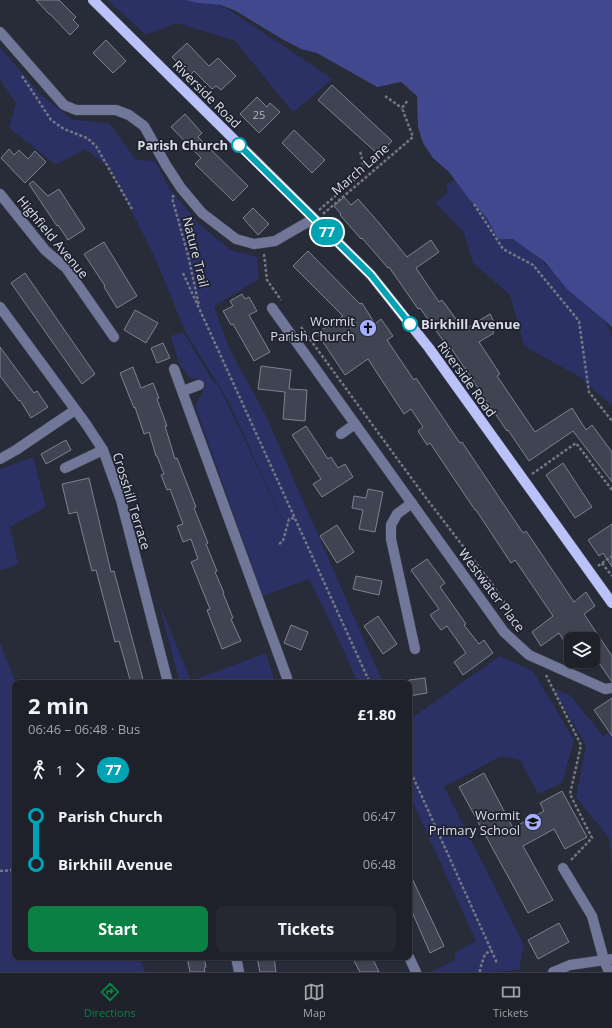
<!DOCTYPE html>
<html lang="en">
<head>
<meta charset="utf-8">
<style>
  body { margin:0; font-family:"Open Sans",sans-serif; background:#262832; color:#f1f3f6; height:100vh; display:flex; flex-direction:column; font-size:15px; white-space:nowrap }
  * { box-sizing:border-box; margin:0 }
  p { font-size:13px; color:#a1a3a8 }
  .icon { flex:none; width:22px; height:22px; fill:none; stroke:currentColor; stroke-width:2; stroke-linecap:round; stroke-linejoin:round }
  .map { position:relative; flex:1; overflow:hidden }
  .panel { position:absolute; left:12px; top:680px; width:400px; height:280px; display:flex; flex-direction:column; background:#1e202a; border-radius:8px; box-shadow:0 1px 3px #0004,0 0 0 1px #3c3e47 }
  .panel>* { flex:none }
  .badge { padding:0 8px; border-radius:13px; font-size:14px; line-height:26px }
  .fabs { position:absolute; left:564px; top:632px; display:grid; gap:8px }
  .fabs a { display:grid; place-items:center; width:36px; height:36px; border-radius:8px; background:#1e202a; box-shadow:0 1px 3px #0004,0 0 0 1px #3c3e47; font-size:20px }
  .map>.badge { position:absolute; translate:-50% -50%; box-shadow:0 0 0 2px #fff }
  .legs { display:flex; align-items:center; gap:6px; height:44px; padding:0 16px; font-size:13px }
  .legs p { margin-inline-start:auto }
  .summary { display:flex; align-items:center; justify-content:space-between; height:68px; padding:0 16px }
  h1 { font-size:22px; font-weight:700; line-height:30px }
  .primary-button { display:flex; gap:8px; margin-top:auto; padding:8px 16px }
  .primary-button a { flex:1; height:46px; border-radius:8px; background:#0b8043; color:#fff; font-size:16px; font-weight:700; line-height:46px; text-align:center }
  .primary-button a+a { background:#262832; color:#f1f3f6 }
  ul { padding:0 16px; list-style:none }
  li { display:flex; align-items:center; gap:14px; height:48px; font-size:15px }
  li i { display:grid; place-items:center; width:6px; height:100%; margin:0 5px; background:currentColor }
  li i::after { content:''; width:10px; height:10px; margin:-5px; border:3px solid; border-radius:50%; background:#1e202a }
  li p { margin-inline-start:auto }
  li:first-child i { background:linear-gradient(#0000 50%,currentColor 0) }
  li:last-child i { background:linear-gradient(currentColor 50%,#0000 0) }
  .menu { display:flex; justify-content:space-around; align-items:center; height:56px; border-top:1px solid #3c3e47; background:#1e202a; font-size:11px; color:#a1a3a8 }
  .menu a { display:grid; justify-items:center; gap:2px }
  .menu .selected { color:#0b8043 }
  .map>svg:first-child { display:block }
  .green { fill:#2b3065 }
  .water { fill:#41488d }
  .building { fill:#404351; stroke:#7d8191 }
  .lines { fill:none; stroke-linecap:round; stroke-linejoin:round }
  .minor-casing { stroke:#454754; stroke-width:11 }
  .major-casing { stroke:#454754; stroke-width:11 }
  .path { stroke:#747682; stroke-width:2.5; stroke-dasharray:3 2; stroke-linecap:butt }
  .minor { stroke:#707798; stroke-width:10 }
  .major { stroke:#b9c3f9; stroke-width:10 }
  .line-1-casing { stroke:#fff; stroke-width:9 }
  .line-1 { stroke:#00a3b4; stroke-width:6 }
  .stop-1-dot { fill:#fff; stroke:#00a3b4; stroke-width:2 }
  .labels { text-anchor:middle; stroke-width:3.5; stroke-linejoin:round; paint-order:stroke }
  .number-label { font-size:11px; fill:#b4b6c1 }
  .street-label { font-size:13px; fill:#dbdde6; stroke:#1e212e }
  .stop-label { font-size:13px; font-weight:bold; fill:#dbdde6; stroke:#1e212e; text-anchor:end }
  .poi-label { font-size:13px; fill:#dbdde6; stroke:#1e212e; text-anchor:end }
</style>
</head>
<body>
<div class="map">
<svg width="612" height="972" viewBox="0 0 612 972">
  <rect width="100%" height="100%" fill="#282b38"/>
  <!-- green -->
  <g class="green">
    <polygon points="108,0 203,0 226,8 333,79 293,112 234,40 176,23 146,35"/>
    <polygon points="0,47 39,93 73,120 109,123 136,160 155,161 170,189 200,225 231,250 257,257 259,279 214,306 229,348 266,416 383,683 358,683 336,634 309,579 263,596 195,406 202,393 205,385 201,379 191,379 179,364 171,336 183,332 211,378 217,385 223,394 286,528 229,402 186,333 155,258 110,168 85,149 56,165 9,128 16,103 0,80"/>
    <polygon points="456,179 605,321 612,336 612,406 580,377 524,346 510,295 473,263 464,233 436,203 448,192 446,185"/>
    <polygon points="33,457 46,507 10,527 18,564 0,571 0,469"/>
    <polygon points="158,600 191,681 266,653 275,683 180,683"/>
    <polygon points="0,643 16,683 15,683 15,957 139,957 145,972 0,972"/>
    <polygon points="500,656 533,671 574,740 562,783 538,794 520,760 501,756 444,787 524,945 519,970 492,972 431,972 456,959 454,953 476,941 409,794 409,723 412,724 413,717"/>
    <polygon points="552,688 570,695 603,736 612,731 612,867 609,838 576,797 586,745"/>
  </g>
  <!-- water -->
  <polygon class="water" points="186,0 612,0 612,328 610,325 567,289 545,262 513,239 498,239 487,218 469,199 449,172 433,158 423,143 418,127 417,96 401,82 377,87 317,53 301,49 282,39 236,11 221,5 198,3"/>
  <!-- building -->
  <g class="building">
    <polygon points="36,0 59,0 76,17 73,20 79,26 70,35 50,14 49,14"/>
    <polygon points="106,40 126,61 113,73 93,53"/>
    <polygon points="187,43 209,66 218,58 236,76 221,90 216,86 212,89 194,71 190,75 172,57"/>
    <polygon points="332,85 392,141 379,155 318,100"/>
    <polygon points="257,97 267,107 270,103 280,112 259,133 240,114"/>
    <polygon points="185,114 202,133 198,137 248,186 233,201 195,164 201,158 171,127"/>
    <polygon points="294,130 325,160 312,173 282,143"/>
    <polygon points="9,149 14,155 19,150 28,159 35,151 46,162 25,183 1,158"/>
    <polygon points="33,181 48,196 59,189 85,229 68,240 58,225 57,226 29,184"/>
    <polygon points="344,197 351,205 358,199 379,223 407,257 431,240 439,252 416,268 439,302 442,300 464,330 490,314 495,324 490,327 494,333 479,342 500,374 497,376 535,432 572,408 586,430 592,425 612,452 612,482 573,431 529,461 508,430 507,431 451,348 449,349 420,308 418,309 389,267 388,268 362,238 361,239 340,215 341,214 334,206"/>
    <polygon points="253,208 269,224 258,235 243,218"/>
    <polygon points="104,242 137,296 117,308 104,287 105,286 84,254"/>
    <polygon points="308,251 360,304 362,303 375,324 381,319 393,336 387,340 414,380 416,378 460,443 462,442 523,533 526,531 574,602 586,592 595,606 584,614 612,656 612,682 593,654 593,639 571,639 571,652 559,633 541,646 532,632 553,616 515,560 511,563 476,510 475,510 430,443 427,445 418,431 423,427 411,409 404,414 368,359 345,375 317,333 343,316 293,266"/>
    <polygon points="25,273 95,374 82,384 11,283"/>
    <polygon points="242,294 245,299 249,297 257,311 249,315 270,352 254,361 233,324 231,325 223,311 233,306 230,301"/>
    <polygon points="135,310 158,323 146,343 124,330"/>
    <polygon points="163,343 170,358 157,363 151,348"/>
    <polygon points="0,347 34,393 37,391 48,407 31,418 20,400 19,401 0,376"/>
    <polygon points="261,366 291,370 289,389 307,390 305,421 283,419 285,392 258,389"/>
    <polygon points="133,367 141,388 153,383 159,398 157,399 167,426 165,426 175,459 177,458 196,507 194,508 208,543 206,544 217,571 215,572 224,593 223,593 233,618 231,619 241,641 222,649 207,610 210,609 191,562 198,559 191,539 183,542 177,526 183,524 170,489 167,490 161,475 164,474 157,456 156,456 149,432 144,434 135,407 134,408 120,373"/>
    <polygon points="306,426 328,459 331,457 338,468 345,464 353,477 322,497 313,484 321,479 292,435"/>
    <polygon points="66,440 71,450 46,464 41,454"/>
    <polygon points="563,463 592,507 575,518 546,475"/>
    <polygon points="89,478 111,572 114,571 144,683 131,683 119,641 115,642 96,570 92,571 77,512 69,514 62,484"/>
    <polygon points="368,489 383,492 375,532 359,529 363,510 352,508 354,496 366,498"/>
    <polygon points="612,524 612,567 603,553 599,556 588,540"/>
    <polygon points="337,525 354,552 337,563 320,536"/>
    <polygon points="427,559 445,583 440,587 466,624 464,625 479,644 484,640 493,653 463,675 454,662 466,653 447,626 441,630 430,615 439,609 411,570"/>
    <polygon points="356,576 382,581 379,595 353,589"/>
    <polygon points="378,616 397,644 383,654 364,626"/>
    <polygon points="291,625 308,632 301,650 284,643"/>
    <polygon points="425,678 427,693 409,696 409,680"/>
    <polygon points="612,698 612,736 594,710"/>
    <polygon points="484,773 513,828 544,811 540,803 562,791 587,837 565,849 554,829 523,846 553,900 528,913 459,787"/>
    <polygon points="409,872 444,946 430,953 409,905"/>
    <polygon points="559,923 569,942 538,959 528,940"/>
    <polygon points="187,957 204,957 206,967 204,968 205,972 190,972"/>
    <polygon points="257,957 274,957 276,972 260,972"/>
    <polygon points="352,957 372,957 379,972 360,972"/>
  </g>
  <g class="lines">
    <defs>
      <g id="minor">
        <polyline points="0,32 64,105 76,110 116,110 129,115 144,126 166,165 181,188 202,213 236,239 254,244 275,241 313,219"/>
        <polyline points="0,194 45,250 66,268 114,337"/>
        <polyline points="0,307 86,424 103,450 121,500 168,683"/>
        <polyline points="272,308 504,632 529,655 605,689 612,688"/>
        <polyline points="174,369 287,678 287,683"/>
        <polyline points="183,391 199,385"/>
        <polyline points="341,434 355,424"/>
        <polyline points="0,459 16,450 75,410"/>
        <polyline points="65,468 103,450"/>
        <polyline points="412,503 397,514 391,525 391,539 415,649"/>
        <polyline points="563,868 592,916 604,960 609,972"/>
        <polyline points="236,957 239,972"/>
        <polyline points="409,957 416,972"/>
        <polyline points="553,972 570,965 612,959"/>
      </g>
      <polyline id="major" points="93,0 371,275 429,348 612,603"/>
    </defs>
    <!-- minor casing -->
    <use href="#minor" class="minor-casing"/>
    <!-- major casing -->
    <use href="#major" class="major-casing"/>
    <!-- path -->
    <g class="path">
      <polyline points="22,76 40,103 51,120 64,129 87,138 96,146 132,209"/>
      <polyline points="385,96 402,108"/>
      <polyline points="174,195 172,198 188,255 199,306"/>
      <polyline points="474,204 503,249 533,265 579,321 589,392 612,421"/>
      <polyline points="319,210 361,174 363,162 360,151"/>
      <polyline points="323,214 413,137 402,108 408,100"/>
      <polyline points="264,254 267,280 281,300"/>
      <polyline points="183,273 370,683"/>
      <polyline points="301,327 423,494 492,584 518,623 519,631"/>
      <polyline points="532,474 576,443 612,490"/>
      <polyline points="279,544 283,541 289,519 294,518"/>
      <polyline points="602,563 612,576"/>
      <polyline points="598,566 612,556"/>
      <polyline points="546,675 581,745 570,794 592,838 570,861"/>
      <polyline points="409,768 497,963"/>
      <polyline points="0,871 15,870"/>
      <polyline points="480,972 480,969 485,954 492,950"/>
    </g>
    <!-- minor -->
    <use href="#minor" class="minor"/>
    <!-- major -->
    <use href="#major" class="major"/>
  </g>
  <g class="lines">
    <defs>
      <polyline id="line-1" points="239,145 371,275 410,324"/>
    </defs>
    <!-- line-1 casing -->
    <use href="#line-1" class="line-1-casing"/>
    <!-- line-1 -->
    <use href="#line-1" class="line-1"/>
  </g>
  <!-- icons -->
  <defs>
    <symbol id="church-disc" viewBox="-11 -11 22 22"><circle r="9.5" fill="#a5b1fc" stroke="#1e212e"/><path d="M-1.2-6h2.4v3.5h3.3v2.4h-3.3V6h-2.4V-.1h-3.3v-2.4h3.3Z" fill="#111"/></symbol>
    <symbol id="school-disc" viewBox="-11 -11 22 22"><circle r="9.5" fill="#a5b1fc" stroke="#1e212e"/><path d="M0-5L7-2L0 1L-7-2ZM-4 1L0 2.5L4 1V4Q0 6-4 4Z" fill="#111"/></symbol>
  </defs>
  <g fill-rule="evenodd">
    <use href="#church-disc" x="358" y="318" width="20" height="20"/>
    <use href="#school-disc" x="523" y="812" width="20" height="20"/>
  </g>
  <!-- markers -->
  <g class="stop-1-dot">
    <circle cx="239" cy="145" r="7"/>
    <circle cx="410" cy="324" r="7"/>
  </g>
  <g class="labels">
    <!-- number labels -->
    <g class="number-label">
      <text x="259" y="119">25</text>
    </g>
    <!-- street labels -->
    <g class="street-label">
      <text transform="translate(207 94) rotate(45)" y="5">Riverside Road</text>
      <text transform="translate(360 169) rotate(-41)" y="5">March Lane</text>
      <text transform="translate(53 237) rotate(50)" y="5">Highfield Avenue</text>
      <text transform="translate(196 252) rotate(76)" y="5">Nature Trail</text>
      <text transform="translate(467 379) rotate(54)" y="5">Riverside Road</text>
      <text transform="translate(132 501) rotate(73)" y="5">Crosshill Terrace</text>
      <text transform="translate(492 590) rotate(53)" y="5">Westwater Place</text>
    </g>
    <!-- stop labels -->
    <g class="stop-label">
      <text x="228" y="150">Parish Church</text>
      <text x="421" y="329" text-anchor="start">Birkhill Avenue</text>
    </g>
    <!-- poi labels -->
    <g class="poi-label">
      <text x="355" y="326">Wormit<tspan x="355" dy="15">Parish Church</tspan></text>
      <text x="520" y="820">Wormit<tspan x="520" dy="15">Primary School</tspan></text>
    </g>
  </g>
</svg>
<div class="fabs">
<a><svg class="icon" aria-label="layers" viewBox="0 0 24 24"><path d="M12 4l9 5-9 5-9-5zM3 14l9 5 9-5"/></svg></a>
</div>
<b class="badge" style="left:327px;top:232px;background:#00a3b4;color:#fff">77</b>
<section class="panel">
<div class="summary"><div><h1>2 min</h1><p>06:46 – 06:48 · Bus</p></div><b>£1.80</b></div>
<div class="legs"><svg class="icon" aria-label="walk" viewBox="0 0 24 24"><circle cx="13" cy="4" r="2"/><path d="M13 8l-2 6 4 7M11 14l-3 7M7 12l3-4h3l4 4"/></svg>1<svg class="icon" aria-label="forward" viewBox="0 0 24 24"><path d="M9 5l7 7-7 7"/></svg><b class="badge" style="background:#00a3b4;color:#fff">77</b></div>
<ul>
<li><i style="color:#00a3b4"></i><b>Parish Church</b><p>06:47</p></li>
<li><i style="color:#00a3b4"></i><b>Birkhill Avenue</b><p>06:48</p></li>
</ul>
<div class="primary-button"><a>Start</a><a>Tickets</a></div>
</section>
</div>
<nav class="menu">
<a class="selected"><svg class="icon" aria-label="directions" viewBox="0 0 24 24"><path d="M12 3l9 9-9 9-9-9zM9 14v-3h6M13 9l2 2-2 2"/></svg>Directions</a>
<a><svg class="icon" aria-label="map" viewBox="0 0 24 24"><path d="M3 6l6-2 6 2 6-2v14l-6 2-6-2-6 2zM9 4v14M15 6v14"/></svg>Map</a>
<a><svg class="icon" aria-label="tickets" viewBox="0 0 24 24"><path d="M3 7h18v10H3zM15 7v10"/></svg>Tickets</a>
</nav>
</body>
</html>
